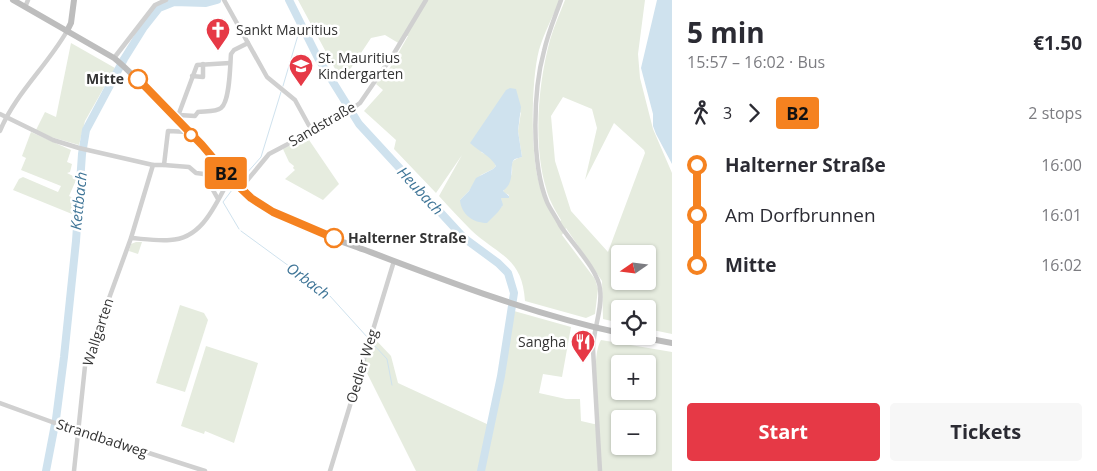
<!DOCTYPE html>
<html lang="en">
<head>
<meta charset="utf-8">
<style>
  body { margin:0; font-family:"Open Sans",sans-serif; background:#f7f7f7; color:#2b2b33; height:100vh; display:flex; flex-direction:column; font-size:19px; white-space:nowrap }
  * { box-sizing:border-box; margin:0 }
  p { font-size:16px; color:#7c7c81 }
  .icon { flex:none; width:28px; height:28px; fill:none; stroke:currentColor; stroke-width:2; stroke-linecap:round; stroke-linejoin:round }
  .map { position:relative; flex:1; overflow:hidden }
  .panel { display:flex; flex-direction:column; background:#fff; width:425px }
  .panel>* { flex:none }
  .badge { padding:0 10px; border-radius:4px; font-size:18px; line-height:32px }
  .needle { width:32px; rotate:256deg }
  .fabs { position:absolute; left:611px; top:245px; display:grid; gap:10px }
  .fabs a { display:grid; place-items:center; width:45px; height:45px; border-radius:5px; background:#fff; box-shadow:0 1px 4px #0004; font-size:25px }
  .map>.badge { position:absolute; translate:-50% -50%; box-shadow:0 0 0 2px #fff }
  .legs { display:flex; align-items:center; gap:8px; height:55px; padding:0 15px; font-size:16px }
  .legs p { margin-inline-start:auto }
  .headline { display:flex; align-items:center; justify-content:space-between; height:85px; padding:0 15px }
  h1 { font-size:28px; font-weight:700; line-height:38px }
  .primary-button { display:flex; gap:10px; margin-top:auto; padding:10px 15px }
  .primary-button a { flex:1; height:58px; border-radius:5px; background:#e63946; color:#fff; font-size:20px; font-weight:700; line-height:58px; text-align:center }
  .primary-button a+a { background:#f7f7f7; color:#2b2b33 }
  ul { padding:0 15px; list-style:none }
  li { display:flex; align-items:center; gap:18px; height:50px; font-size:19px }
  li i { display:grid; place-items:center; width:8px; height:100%; margin:0 6px; background:currentColor }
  li i::after { content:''; width:12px; height:12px; margin:-6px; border:4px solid; border-radius:50%; background:#fff }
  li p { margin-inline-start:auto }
  li:first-child i { background:linear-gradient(#0000 50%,currentColor 0) }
  li:last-child i { background:linear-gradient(currentColor 50%,#0000 0) }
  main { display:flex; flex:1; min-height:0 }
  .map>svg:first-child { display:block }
  .green { fill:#e6ecdf; fill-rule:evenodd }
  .water { fill:#cfe2ee }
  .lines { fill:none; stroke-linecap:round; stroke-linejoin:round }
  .stream { stroke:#cfe2ee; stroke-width:1 }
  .river { stroke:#cfe2ee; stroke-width:8 }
  .street { stroke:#d0d0d0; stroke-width:4.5 }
  .secondary { stroke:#bdbdbd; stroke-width:6 }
  .line-1-casing { stroke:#fff; stroke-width:11 }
  .line-1 { stroke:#f58220; stroke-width:8 }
  .stop-1-dot { fill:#fff; stroke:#f58220; stroke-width:2.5 }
  .labels { text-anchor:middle; stroke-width:5; stroke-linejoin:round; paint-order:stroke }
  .poi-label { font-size:14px; fill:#333; stroke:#fff; text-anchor:start }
  .stop-label { font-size:14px; font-weight:bold; fill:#333; stroke:#fff; text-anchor:end }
  .street-label { font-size:14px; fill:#333; stroke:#fff }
  .water-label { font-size:15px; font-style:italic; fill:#3f7597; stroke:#fff }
</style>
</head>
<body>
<main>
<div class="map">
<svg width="672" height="471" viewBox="0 0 672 471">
  <rect width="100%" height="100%" fill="#fff"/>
  <!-- green -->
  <g class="green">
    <path d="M298,0H560C553,16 544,33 539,50C531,80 530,156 540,186C544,199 552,212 558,224L561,220C555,210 549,200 546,188C533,144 538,84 550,40C554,26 560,13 565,0H645L638,54L640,78L653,129L672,173V334L648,329V309H620V323L603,319L602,281L566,228L562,235L595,279L598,289L595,314L586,318L525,301C522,257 499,256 471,230C460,219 449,207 439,196L462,155L436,193L394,149L396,140L364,111L383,90L376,84L383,73H387L408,36H405L400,44L385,35L371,38L349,71L341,80ZM563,97L592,109L597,128L585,180L614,123L644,150L645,153L608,252L571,211L555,161L551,116ZM521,112L518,131L522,157C506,161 515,166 511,176C509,182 505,187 503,192L509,195V198H501L502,207L460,200L469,191L481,175L493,169L496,166L491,157L481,152ZM620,254H648V281H620Z"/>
    <polygon points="71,43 115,68 85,121 79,145 51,137 36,130 45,112 56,117"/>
    <polygon points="31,132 71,150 67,162 72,164 70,172 67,173 77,178 69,196 73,198 72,214 13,190 19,179 23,177 58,192 61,186 21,170 26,158 22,156"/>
    <polygon points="307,137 339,184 323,200 285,179 295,170 293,168 294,166 289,162 283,149"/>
    <polygon points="136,242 142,242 138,254 129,251 131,244"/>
    <polygon points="180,305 204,313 208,320 185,392 156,383"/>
    <path d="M514,311L571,327L562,377L543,374L539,393L566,399H580L581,421L594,424L599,423C598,402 591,357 601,340L672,352V471H484L505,373ZM620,364H648V391H620ZM620,419H648V446H620Z"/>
    <polygon points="373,337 391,356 398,383 489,425 478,471 416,471 364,367"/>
    <polygon points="206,346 258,363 234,443 205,431 204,434 181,426"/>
  </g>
  <!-- water -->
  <g class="water">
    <polygon points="657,0 672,0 672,164 656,134 653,126 653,114 641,68"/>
    <path d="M510,88L516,89L521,107L518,131L522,157C520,158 517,158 515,159C508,163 517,181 503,191L509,196V198H501L503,205L498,212L487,223C473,223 461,214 460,200L469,191L476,178L493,169L496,166C490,155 479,152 470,143L506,90Z"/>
  </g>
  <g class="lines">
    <!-- stream -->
    <g class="stream">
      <polyline points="283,86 301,25"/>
      <polyline points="238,183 261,157 281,92"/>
      <polyline points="235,186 223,202 239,229"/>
      <polyline points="241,231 330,296 368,338"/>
      <polyline points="373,344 387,359 392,385"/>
    </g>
    <!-- river -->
    <g class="river">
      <polyline points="289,0 318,58 359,124 464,238 498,263 508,273 514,293 501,376 481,471"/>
      <polyline points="46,471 56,419 64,357 76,241 82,154 86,130 124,59 144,27 159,8 174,2 206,3 217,0"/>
    </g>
    <!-- street -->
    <g class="street">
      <polyline points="224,0 267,77 295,100 312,131"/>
      <path d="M561,0C555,17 548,33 544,51C533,91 531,163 547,202C550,209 556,217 560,225C570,241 599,271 600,289C603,309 593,329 593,349L600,471"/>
      <polyline points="25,7 28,0"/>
      <polyline points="114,58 155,5 166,0"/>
      <polyline points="192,76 203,77 203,64"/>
      <polyline points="0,114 53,140 79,148 153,165 164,165 168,131 189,132"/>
      <path d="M179,115L195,116L198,112C205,111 216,112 221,108C230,101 230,66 231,54L234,50L248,43"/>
      <polyline points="178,116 197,65 230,63"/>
      <path d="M0,131C15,94 47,66 67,31"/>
      <polyline points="164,165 189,167 196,173 204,174 218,199"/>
      <polyline points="240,189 269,154 345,114 360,103 393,55 426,0"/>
      <path d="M131,238C144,239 157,241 170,240C203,239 216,203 230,178"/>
      <polyline points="0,403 52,422 205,471"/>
      <polyline points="74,471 85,366 88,356 131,238 153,165"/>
      <polyline points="330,471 394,261"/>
    </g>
    <!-- secondary -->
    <g class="secondary">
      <path d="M13,0L114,58C134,74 149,93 167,111C179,123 191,134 202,146C218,164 233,183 251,198C282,223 328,236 365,250C449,282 532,314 620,333"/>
      <polyline points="67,31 71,23 74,0"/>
      <polyline points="635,336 672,343"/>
    </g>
  </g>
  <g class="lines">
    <defs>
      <polyline id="line-1" points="138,79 202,145 230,178 251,198 273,212 334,238"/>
    </defs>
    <!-- line-1 casing -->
    <use href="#line-1" class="line-1-casing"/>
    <!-- line-1 -->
    <use href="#line-1" class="line-1"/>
  </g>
  <!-- icons -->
  <defs>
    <symbol id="church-pin" viewBox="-11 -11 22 30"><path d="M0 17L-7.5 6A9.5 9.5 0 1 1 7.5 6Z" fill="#e63946" stroke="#fff"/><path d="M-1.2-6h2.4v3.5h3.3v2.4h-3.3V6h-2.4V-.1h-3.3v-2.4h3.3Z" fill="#fff"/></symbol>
    <symbol id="school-pin" viewBox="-11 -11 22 30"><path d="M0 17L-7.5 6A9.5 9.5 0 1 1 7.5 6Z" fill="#e63946" stroke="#fff"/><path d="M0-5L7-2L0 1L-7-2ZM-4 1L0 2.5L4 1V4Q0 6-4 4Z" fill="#fff"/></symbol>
    <symbol id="restaurant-pin" viewBox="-11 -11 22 30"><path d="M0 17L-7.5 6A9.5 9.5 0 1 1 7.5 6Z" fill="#e63946" stroke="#fff"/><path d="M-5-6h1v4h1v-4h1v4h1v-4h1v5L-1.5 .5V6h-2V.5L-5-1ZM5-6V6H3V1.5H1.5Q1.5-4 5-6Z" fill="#fff"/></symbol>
  </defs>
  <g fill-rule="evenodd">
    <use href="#church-pin" x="204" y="16" width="28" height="38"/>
    <use href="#school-pin" x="287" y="52" width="28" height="38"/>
    <use href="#restaurant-pin" x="569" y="328" width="28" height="38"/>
  </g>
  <!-- markers -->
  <g class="stop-1-dot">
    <circle cx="138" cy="79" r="9"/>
    <circle cx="191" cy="135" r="6"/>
    <circle cx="334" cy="238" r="9"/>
  </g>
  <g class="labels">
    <!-- poi labels -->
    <g class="poi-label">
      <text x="236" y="35">Sankt Mauritius</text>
      <text x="318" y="63">St. Mauritius<tspan x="318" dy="16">Kindergarten</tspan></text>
      <text x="566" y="347" text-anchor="end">Sangha</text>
    </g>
    <!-- stop labels -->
    <g class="stop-label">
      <text x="124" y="84">Mitte</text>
      <text x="348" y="243" text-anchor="start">Halterner Straße</text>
    </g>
    <!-- street labels -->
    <g class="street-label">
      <text transform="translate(322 124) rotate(-30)" y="5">Sandstraße</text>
      <text transform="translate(98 332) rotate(-72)" y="5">Wallgarten</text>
      <text transform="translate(362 366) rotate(-73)" y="5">Oedler Weg</text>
      <text transform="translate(102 438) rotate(18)" y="5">Strandbadweg</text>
    </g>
    <!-- water labels -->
    <g class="water-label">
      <text transform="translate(420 191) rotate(47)" y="5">Heubach</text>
      <text transform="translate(79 201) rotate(-84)" y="5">Kettbach</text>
      <text transform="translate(308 281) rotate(37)" y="5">Orbach</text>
    </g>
  </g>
</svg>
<div class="fabs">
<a><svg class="needle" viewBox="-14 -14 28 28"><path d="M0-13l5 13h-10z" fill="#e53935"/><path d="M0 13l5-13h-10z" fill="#7c7c81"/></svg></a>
<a><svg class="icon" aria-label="locate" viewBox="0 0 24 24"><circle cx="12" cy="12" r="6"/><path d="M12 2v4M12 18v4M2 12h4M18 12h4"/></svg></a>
<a>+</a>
<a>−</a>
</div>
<b class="badge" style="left:226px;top:173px;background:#f58220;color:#111">B2</b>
</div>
<section class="panel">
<div class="headline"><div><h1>5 min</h1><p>15:57 – 16:02 · Bus</p></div><b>€1.50</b></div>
<div class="legs"><svg class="icon" aria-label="walk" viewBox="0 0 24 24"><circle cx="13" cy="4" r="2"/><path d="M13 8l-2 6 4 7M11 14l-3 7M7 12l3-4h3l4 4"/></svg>3<svg class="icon" aria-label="forward" viewBox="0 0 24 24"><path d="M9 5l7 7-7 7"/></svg><b class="badge" style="background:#f58220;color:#111">B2</b><p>2 stops</p></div>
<ul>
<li><i style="color:#f58220"></i><b>Halterner Straße</b><p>16:00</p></li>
<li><i style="color:#f58220"></i><span>Am Dorfbrunnen</span><p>16:01</p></li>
<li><i style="color:#f58220"></i><b>Mitte</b><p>16:02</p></li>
</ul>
<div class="primary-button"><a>Start</a><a>Tickets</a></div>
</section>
</main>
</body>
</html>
